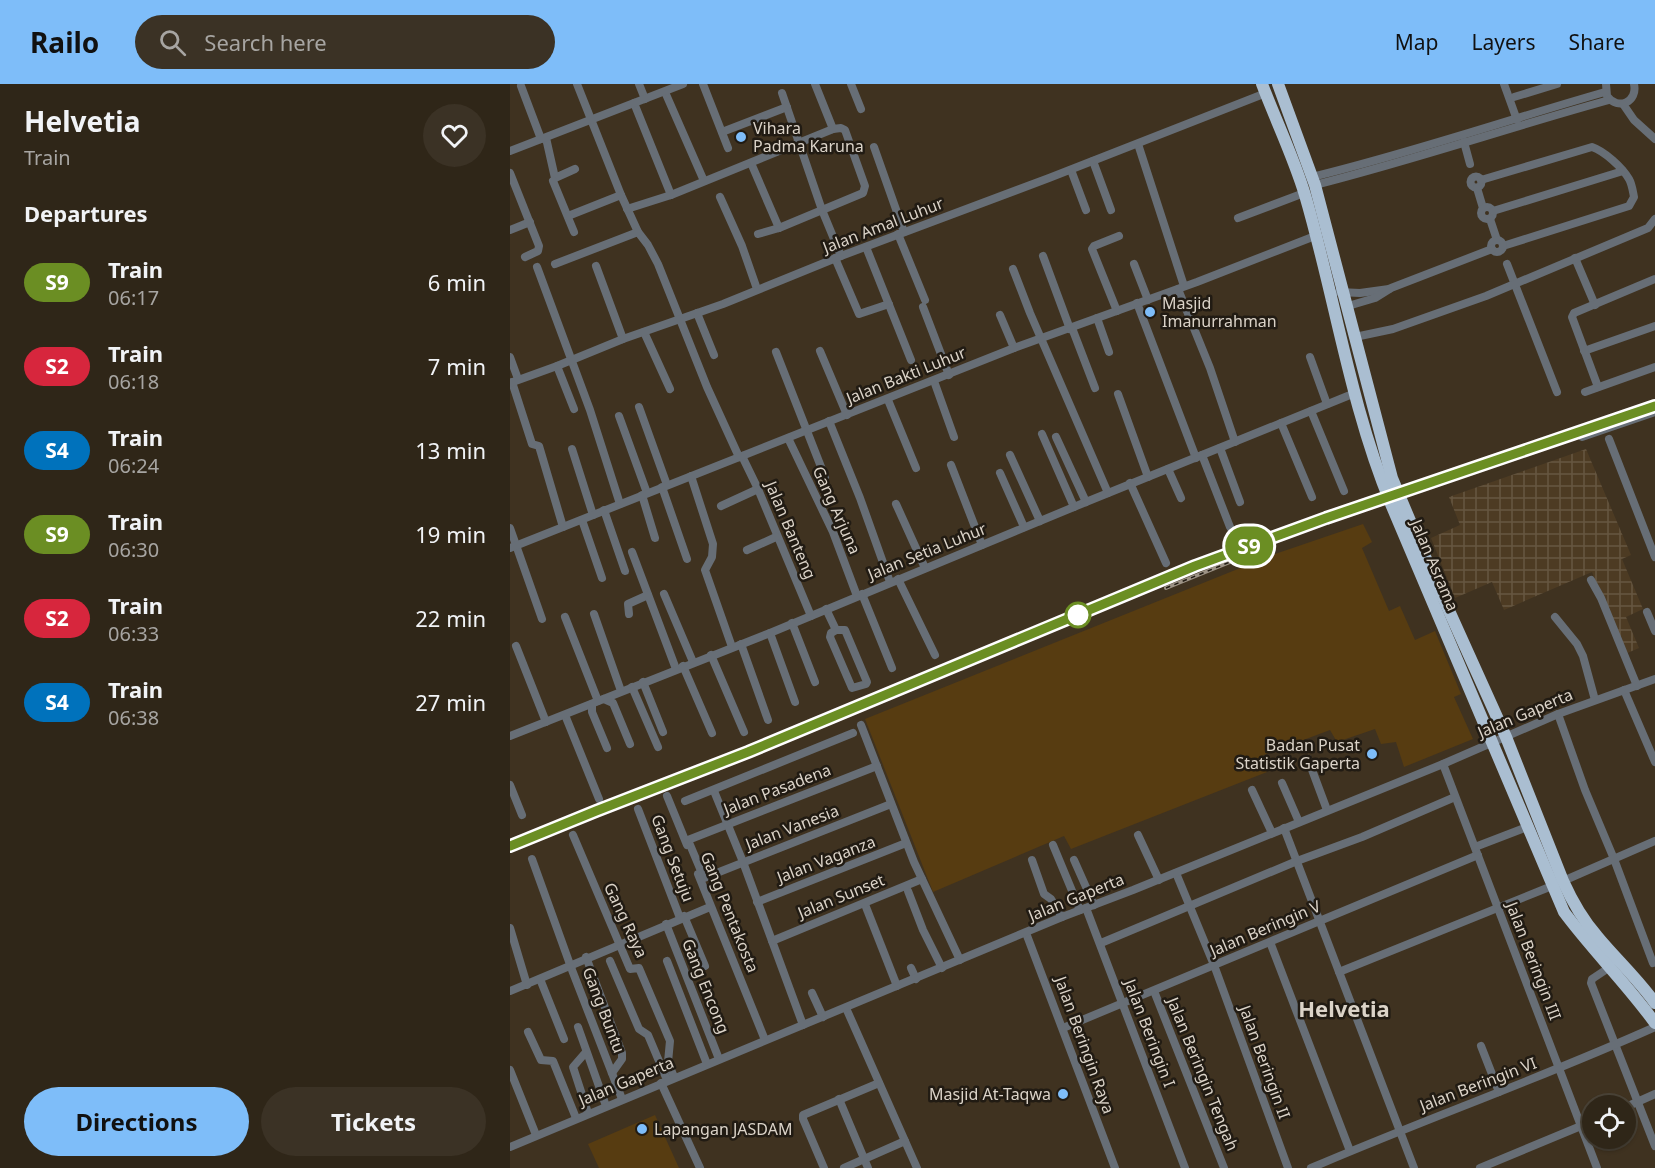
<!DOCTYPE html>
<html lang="en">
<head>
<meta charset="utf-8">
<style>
  body { margin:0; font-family:"Noto Sans",sans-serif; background:#3b3225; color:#f1f3f6; height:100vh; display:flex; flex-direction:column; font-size:22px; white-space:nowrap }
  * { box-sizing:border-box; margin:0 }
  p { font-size:20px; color:#a7a5a2 }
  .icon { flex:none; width:33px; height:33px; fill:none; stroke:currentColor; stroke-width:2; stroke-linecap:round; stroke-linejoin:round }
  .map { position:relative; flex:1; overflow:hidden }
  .drawer { display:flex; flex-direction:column; background:#2f2618; width:510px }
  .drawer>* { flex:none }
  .badge { padding:0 12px; border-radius:20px; font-size:21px; line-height:39px }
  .fabs { position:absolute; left:1072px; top:1011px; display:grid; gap:12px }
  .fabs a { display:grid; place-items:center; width:54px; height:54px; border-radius:50%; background:#2f2618; box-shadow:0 2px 4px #0004,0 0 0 2px #4a4337; font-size:30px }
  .map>.badge { position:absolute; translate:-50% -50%; box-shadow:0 0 0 3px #fff }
  h2 { padding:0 24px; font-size:22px; line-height:54px }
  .round { display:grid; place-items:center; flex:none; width:63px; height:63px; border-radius:32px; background:#3b3225 }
  .summary { display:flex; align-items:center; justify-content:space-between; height:102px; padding:0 24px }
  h1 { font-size:28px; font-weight:700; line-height:45px }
  .primary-button { display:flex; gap:12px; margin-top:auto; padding:12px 24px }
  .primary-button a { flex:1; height:69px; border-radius:36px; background:#7ebdf9; color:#111; font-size:24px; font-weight:700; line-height:69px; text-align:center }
  .primary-button a+a { background:#3b3225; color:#f1f3f6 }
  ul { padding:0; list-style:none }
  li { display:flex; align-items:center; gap:18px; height:84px; padding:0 24px }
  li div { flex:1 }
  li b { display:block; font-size:22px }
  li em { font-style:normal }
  li .badge { min-width:66px; font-weight:700; text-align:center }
  header { display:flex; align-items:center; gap:36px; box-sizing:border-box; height:84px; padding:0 30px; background:#7ebdf9; color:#111 }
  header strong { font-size:28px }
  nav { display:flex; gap:33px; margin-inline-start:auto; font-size:21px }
  .search { width:420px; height:54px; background:#3b3225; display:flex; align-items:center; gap:15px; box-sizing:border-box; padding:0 21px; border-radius:33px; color:#a7a5a2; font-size:22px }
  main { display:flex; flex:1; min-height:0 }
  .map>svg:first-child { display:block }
  .industrial { fill:url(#industrial-grid) }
  .green { fill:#573c11 }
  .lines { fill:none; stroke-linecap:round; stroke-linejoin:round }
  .minor { stroke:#676e76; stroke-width:8 }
  .highway { stroke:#aabed1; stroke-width:12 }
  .rail-casing { stroke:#9c9285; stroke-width:4 }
  .rail { stroke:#211b13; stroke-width:1.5; stroke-dasharray:4.5; stroke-linecap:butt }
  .line-casing { stroke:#fff; stroke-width:14 }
  .line { stroke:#6b8e23; stroke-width:9 }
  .poi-dot { fill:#7ebdf9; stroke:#211b13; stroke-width:2 }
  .stop-dot { fill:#fff; stroke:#6b8e23; stroke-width:3 }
  .labels { text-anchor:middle; stroke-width:5; stroke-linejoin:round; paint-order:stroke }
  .poi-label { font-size:16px; fill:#dbd3c8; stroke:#211b13; text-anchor:start }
  .street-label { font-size:16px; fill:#dbd3c8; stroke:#211b13 }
  .district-label { font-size:22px; font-weight:bold; fill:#dbd3c8; stroke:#211b13 }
</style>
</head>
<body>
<header>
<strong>Railo</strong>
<div class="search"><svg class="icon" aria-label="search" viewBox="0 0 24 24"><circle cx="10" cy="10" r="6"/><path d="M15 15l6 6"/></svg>Search here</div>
<nav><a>Map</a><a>Layers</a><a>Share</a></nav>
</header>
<main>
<section class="drawer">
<div class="summary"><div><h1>Helvetia</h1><p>Train</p></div><a class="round"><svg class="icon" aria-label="heart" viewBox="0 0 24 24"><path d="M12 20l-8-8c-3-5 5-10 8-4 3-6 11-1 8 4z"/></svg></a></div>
<h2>Departures</h2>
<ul>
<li><span class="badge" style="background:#6b8e23;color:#fff">S9</span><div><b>Train</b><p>06:17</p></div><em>6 min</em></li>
<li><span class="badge" style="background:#d7263d;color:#fff">S2</span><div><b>Train</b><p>06:18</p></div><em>7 min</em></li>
<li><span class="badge" style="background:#0072bc;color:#fff">S4</span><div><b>Train</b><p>06:24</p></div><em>13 min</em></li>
<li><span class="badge" style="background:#6b8e23;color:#fff">S9</span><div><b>Train</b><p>06:30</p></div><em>19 min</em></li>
<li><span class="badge" style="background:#d7263d;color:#fff">S2</span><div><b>Train</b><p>06:33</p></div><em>22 min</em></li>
<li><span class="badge" style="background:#0072bc;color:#fff">S4</span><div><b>Train</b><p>06:38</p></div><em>27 min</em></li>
</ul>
<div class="primary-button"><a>Directions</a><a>Tickets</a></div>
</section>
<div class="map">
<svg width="1145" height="1084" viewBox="0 0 1145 1084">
  <defs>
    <pattern id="industrial-grid" width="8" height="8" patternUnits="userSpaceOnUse" patternTransform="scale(1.5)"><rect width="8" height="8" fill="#4d3b23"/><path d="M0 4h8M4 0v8" fill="none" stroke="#665641"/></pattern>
  </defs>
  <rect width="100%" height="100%" fill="#3f3220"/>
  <!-- industrial -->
  <polygon class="industrial" points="1076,365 1121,471 1112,475 1133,525 1116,533 1129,564 1115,570 1082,488 994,526 982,498 945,514 921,454 950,441 939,413"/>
  <!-- green -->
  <g class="green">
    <polygon points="853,440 862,458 852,464 879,527 890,522 905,556 925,547 951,610 944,613 963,655 894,683 886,658 871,660 865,645 827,658 820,646 751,672 757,688 561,765 554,752 423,808 355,635 765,470"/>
    <polygon points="145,1031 169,1084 89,1084 78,1060"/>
  </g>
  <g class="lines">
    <!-- minor -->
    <g class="minor">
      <polyline points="67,0 111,111 128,148 138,161 148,180 197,303 229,373"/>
      <polyline points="129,0 135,15"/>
      <polyline points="193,0 218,64"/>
      <polyline points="305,0 323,45"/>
      <polyline points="341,0 351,25"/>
      <polyline points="994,0 1007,36"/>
      <path d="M1096,0L1097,12C1108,27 1128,18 1124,0"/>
      <polyline points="11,2 31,55"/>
      <polyline points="155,8 194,97"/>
      <polyline points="272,9 312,126 331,172"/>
      <polyline points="1004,13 1047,0"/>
      <polyline points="124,19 161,111"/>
      <polyline points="1113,20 1124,36 1145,55"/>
      <polyline points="212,48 277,23"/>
      <polyline points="36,54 45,94 65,85"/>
      <polyline points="954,58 960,80"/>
      <polyline points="628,60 674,202"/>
      <polyline points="364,63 394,148"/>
      <polyline points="0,67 173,0"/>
      <polyline points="583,77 601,126"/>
      <polyline points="241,79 269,144"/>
      <polyline points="561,86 576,126"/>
      <polyline points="0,89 29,162 28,167 15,173"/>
      <circle cx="966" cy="98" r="5.5"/>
      <path d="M802,93C901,69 997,36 1095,8"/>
      <path d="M971,96L1082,63C1094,67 1112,83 1119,95C1122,100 1123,108 1124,113L1119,122L993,162"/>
      <polyline points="43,97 64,148"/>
      <path d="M805,101C904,76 1001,43 1099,16"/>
      <polyline points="967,104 973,124"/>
      <polyline points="210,113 232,162 247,205"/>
      <circle cx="977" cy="129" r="6"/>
      <polyline points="117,125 161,111 323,45 331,44 335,46 355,102 353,109 269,144 248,150"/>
      <polyline points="983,127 1113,87"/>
      <polyline points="58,132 111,111"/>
      <polyline points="728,134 794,109"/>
      <polyline points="980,135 987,156"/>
      <polyline points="0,146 20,138"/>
      <polyline points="388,150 415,216"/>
      <circle cx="987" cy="162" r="6"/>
      <polyline points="356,163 401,276"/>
      <polyline points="533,172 560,245"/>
      <polyline points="325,174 349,230 379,220"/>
      <polyline points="1065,174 1085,221"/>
      <polyline points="45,180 128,148"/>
      <polyline points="624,180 638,216"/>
      <polyline points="997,180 1047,308"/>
      <polyline points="86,182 113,255"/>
      <polyline points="27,183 80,326 110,420"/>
      <polyline points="503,185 520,229 598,409"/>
      <polyline points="668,205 700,284 725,358"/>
      <polyline points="829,208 850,209 879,205"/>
      <polyline points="627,219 686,374"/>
      <polyline points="838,222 865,214 881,204 982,165"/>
      <polyline points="413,223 439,291"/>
      <polyline points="607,227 582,165 584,162 609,152"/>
      <polyline points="187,229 204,271"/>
      <polyline points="490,231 504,264"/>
      <polyline points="587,234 599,268"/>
      <polyline points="562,244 585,304"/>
      <polyline points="134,248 160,305"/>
      <polyline points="845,253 883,245 976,212 1138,144 1145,135"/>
      <polyline points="310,267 337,331"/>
      <polyline points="1074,267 1145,242"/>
      <polyline points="266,268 315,393"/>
      <polyline points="0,273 8,295"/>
      <polyline points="800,273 817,320"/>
      <polyline points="47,282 64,325"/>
      <polyline points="424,297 444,353"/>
      <polyline points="2,298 22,360 29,362 53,443"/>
      <polyline points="0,299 47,282 113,255 213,220 331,172 539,94 756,9"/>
      <polyline points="1088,303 1062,233 1064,229 1145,195"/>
      <polyline points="1075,308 1145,283"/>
      <polyline points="608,310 638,393"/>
      <polyline points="378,316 406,384"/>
      <polyline points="129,323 157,401"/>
      <polyline points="801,327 834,407"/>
      <polyline points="109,332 137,409"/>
      <polyline points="319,337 350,414 380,498"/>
      <polyline points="771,339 802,413"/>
      <polyline points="532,350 564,423"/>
      <polyline points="546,353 576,418"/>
      <polyline points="1072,353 1145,328"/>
      <polyline points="278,354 323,448 347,512"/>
      <polyline points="1099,355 1145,473"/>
      <polyline points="710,364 730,418"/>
      <polyline points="62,365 83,431"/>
      <polyline points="500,371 530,437"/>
      <polyline points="692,371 720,443"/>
      <polyline points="232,372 248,405 301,532"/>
      <polyline points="441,381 472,461"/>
      <polyline points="658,385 671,414"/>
      <polyline points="490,389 514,443"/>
      <polyline points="181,392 203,460 202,473 195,486 222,563"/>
      <polyline points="620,399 656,479"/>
      <polyline points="152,403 177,475"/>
      <polyline points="132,411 145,454"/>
      <polyline points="386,420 415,484"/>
      <polyline points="211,422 248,405"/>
      <polyline points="94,426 115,487"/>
      <polyline points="72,436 92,494"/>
      <polyline points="0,444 32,535"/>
      <polyline points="0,464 504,264 687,198 805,152"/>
      <polyline points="237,466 266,453"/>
      <polyline points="122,468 166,585"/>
      <polyline points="388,495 425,571"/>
      <polyline points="1081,496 1091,514 1127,602"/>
      <polyline points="154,510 183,578"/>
      <polyline points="352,510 382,584"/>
      <polyline points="316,525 326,546 335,546 357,598 356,600 342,604 320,553 321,549 326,546"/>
      <polyline points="1137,528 1145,547"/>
      <polyline points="84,530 111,607"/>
      <polyline points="119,530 118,520 138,511"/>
      <polyline points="55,533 88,617"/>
      <polyline points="1045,533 1067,560 1073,572 1085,616"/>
      <polyline points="282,539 305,598"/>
      <polyline points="260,549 285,618"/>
      <polyline points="231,560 258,636"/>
      <polyline points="6,562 36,638"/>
      <polyline points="201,571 234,648"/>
      <polyline points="173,582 202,649"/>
      <polyline points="133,598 153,648"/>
      <polyline points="122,603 148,663"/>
      <polyline points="1114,606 1145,678"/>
      <polyline points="94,615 103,619 120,660"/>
      <polyline points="82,620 82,628 97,664"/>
      <polyline points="1048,630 1075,706 1104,775 1143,879"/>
      <polyline points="55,631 89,715"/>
      <polyline points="351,641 404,778 450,876"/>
      <polyline points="0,652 260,549 576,418 845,309"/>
      <polyline points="798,675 817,726"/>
      <polyline points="933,680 1087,1084"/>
      <polyline points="367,682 178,756 194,794 381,720"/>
      <polyline points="772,699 789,738"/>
      <polyline points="0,701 12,731"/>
      <polyline points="742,706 762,749"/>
      <polyline points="204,707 233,778 293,941"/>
      <polyline points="157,712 177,761"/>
      <polyline points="175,717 343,649"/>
      <polyline points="128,725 170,834"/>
      <polyline points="774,744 904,1084"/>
      <polyline points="63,751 120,885 129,884 160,957 158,978 164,993"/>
      <polyline points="628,751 649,796"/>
      <polyline points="543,761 570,826"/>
      <polyline points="965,763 1017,743"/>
      <polyline points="22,775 62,886 112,1015"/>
      <polyline points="522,776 534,810 541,815 552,833"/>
      <polyline points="564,776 584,821"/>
      <polyline points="666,789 704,881 778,1084"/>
      <polyline points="188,790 255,956"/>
      <polyline points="1053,797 1145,757"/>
      <polyline points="398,807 413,846 432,884"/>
      <polyline points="247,818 396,759"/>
      <polyline points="356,823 387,902"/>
      <polyline points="576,824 675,1084"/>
      <polyline points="174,832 195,882"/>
      <polyline points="156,840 209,975"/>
      <polyline points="0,844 17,901"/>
      <polyline points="516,849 605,1084"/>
      <polyline points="262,857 412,795"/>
      <polyline points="760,858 840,1067"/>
      <polyline points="591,859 787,777 852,753 945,713"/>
      <polyline points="76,873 112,969 112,975 102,989"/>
      <polyline points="100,877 129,945 138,951 157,996"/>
      <polyline points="157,877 197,980"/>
      <polyline points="1100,883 1082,895 1081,899 1145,1062"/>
      <polyline points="401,884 406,895"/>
      <polyline points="829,888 1042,802"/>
      <polyline points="30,895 54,955"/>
      <polyline points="0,907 200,823"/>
      <polyline points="644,907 714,1084"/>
      <polyline points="302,909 313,933"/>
      <polyline points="336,924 407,1084"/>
      <polyline points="68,943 96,1022"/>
      <polyline points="553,944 968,771"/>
      <polyline points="18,948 31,976 43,977 66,1034"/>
      <polyline points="971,962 989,1008"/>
      <polyline points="76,968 63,983 78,1029"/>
      <polyline points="0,986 26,1051"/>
      <polyline points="151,999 190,1084"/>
      <polyline points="329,1015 358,1084"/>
      <polyline points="1116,1023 1145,1010"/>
      <polyline points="0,1063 552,833 623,806 933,680 1048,630 1145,595"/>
      <polyline points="314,1084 293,1035 293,1031 369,999"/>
      <polyline points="334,1084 395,1057"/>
      <path d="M801,1084C915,1035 1032,994 1145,943"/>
      <polyline points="970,1084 1083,1037"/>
    </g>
    <!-- highway -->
    <g class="highway">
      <path d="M752,0C766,37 784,74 795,111C825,213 840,321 881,420L1054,828C1083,867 1117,900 1145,939"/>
      <path d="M768,0L805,101L882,394L922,489L996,653L1053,797C1062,817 1072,835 1087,852C1106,875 1128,895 1145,919"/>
    </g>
    <defs>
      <g id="rail">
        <polyline points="656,504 720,478"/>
        <polyline points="0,762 86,727 238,668 685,482 795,441 1145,322"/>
      </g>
    </defs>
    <!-- rail casing -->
    <use href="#rail" class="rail-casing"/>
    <!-- rail -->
    <use href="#rail" class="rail"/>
  </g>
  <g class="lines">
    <defs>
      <polyline id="line" points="0,762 86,727 238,668 685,482 816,434 1145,322"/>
    </defs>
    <!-- line casing -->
    <use href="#line" class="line-casing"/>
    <!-- line -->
    <use href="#line" class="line"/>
  </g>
  <!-- markers -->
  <g class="poi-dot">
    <circle cx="231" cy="53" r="6"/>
    <circle cx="640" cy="228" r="6"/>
    <circle cx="862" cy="670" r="6"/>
    <circle cx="553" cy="1010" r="6"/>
    <circle cx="132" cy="1045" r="6"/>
  </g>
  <circle class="stop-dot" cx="568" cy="531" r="12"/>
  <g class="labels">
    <!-- poi labels -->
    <g class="poi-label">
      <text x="243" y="50">Vihara<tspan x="243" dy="18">Padma Karuna</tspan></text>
      <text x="652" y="225">Masjid<tspan x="652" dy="18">Imanurrahman</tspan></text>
      <text x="850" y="667" text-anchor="end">Badan Pusat<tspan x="850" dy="18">Statistik Gaperta</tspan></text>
      <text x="541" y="1016" text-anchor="end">Masjid At-Taqwa</text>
      <text x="144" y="1051">Lapangan JASDAM</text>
    </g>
    <!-- street labels -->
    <g class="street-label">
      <text transform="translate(373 141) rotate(-21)" y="6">Jalan Amal Luhur</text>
      <text transform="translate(396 291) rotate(-22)" y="6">Jalan Bakti Luhur</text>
      <text transform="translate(327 426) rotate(66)" y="6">Gang Arjuna</text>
      <text transform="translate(281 446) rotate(67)" y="6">Jalan Banteng</text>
      <text transform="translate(417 467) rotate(-22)" y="6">Jalan Setia Luhur</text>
      <text transform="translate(925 481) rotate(67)" y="6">Jalan Asrama</text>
      <text transform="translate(1015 629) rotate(-23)" y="6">Jalan Gaperta</text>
      <text transform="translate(267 705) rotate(-21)" y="6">Jalan Pasadena</text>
      <text transform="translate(282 743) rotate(-21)" y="6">Jalan Vanesia</text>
      <text transform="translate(163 774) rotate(69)" y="6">Gang Setuju</text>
      <text transform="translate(316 775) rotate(-21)" y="6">Jalan Vaganza</text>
      <text transform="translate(331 812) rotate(-22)" y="6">Jalan Sunset</text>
      <text transform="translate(566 813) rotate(-22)" y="6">Jalan Gaperta</text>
      <text transform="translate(220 828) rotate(68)" y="6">Gang Pentakosta</text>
      <text transform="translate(116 836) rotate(65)" y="6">Gang Raya</text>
      <text transform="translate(755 844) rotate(-23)" y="6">Jalan Beringin V</text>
      <text transform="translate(1024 877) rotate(69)" y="6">Jalan Beringin III</text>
      <text transform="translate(196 902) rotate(68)" y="6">Gang Encong</text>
      <text transform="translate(94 926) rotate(69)" y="6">Gang Buntu</text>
      <text transform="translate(640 949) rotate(69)" y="6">Jalan Beringin I</text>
      <text transform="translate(575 961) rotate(70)" y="6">Jalan Beringin Raya</text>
      <text transform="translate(755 978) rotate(70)" y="6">Jalan Beringin II</text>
      <text transform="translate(693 990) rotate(68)" y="6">Jalan Beringin Tengah</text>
      <text transform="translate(116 997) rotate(-23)" y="6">Jalan Gaperta</text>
      <text transform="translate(968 1000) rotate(-21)" y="6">Jalan Beringin VI</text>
    </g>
    <!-- district labels -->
    <g class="district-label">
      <text x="834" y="933">Helvetia</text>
    </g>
  </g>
</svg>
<div class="fabs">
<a><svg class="icon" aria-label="locate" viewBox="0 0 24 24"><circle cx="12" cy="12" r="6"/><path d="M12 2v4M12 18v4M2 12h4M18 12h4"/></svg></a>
</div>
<b class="badge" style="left:739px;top:462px;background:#6b8e23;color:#fff">S9</b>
</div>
</main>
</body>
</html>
